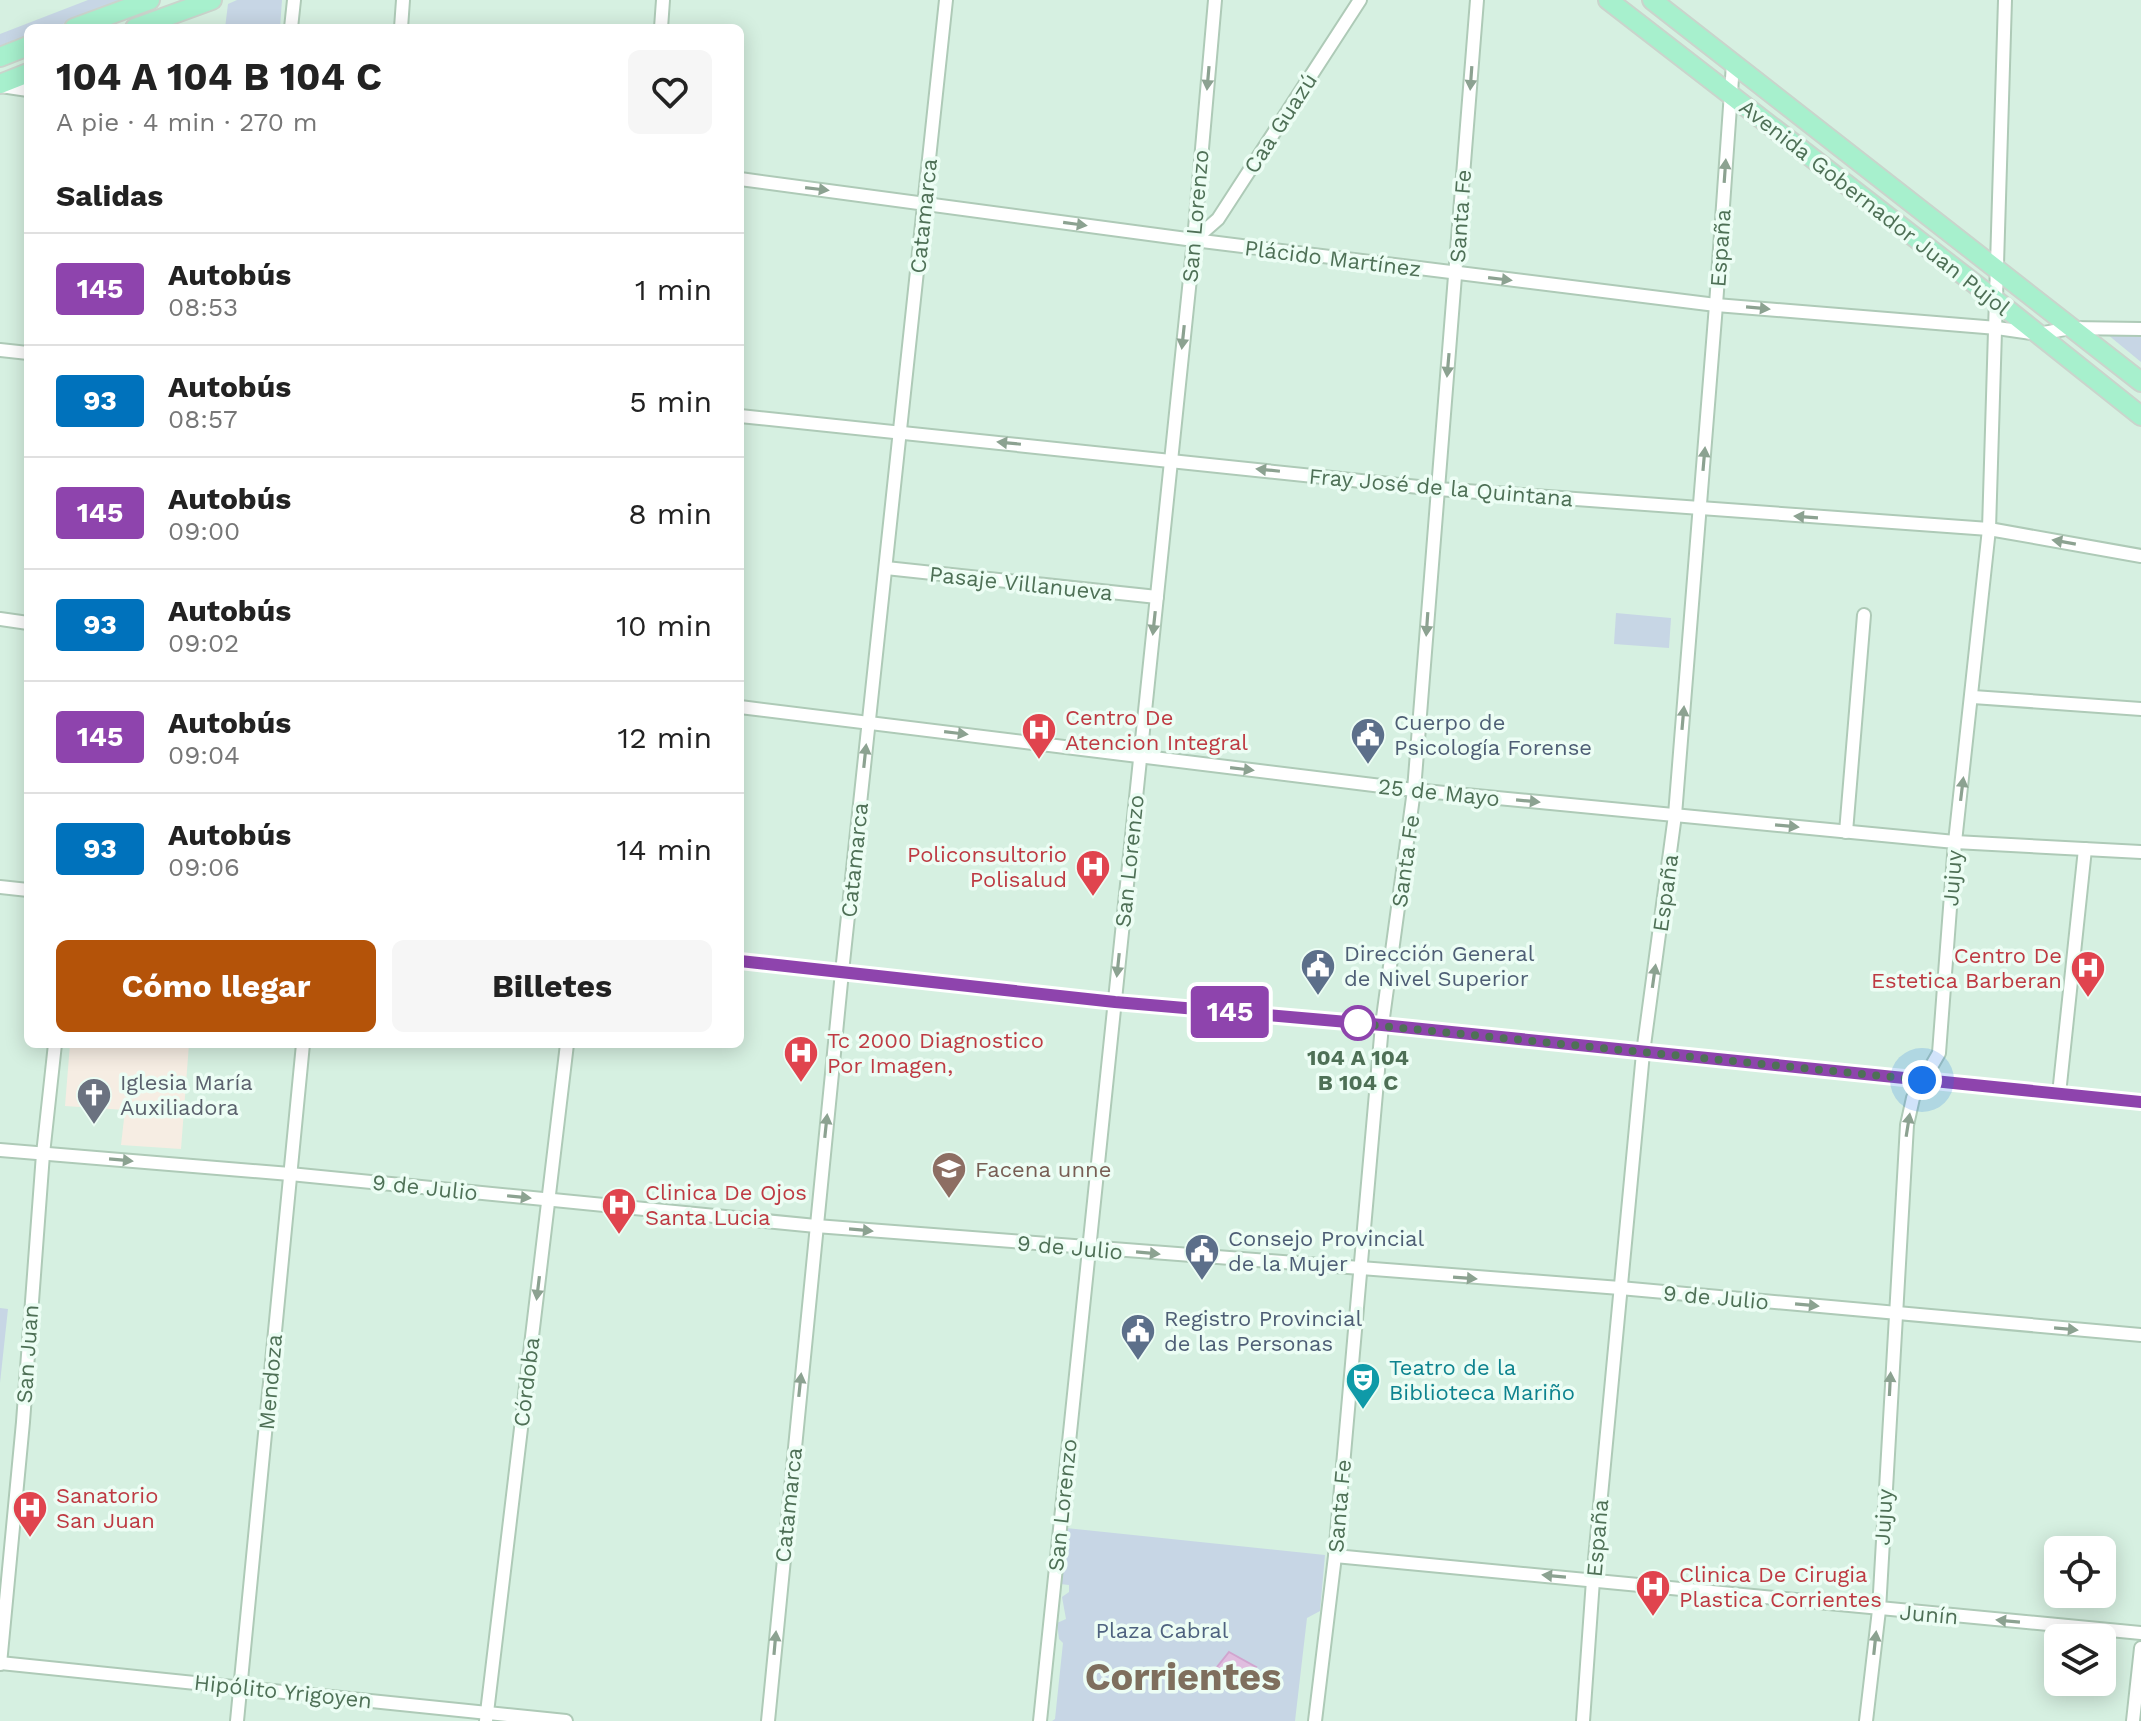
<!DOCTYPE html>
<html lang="es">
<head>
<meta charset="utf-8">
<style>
  body { margin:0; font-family:"Work Sans",sans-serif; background:#f6f6f6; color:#222; height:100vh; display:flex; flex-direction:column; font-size:30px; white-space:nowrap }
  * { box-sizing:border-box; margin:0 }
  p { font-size:26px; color:#767676 }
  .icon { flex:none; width:44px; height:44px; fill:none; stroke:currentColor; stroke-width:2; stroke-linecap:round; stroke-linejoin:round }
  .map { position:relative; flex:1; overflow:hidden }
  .drawer { position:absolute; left:24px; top:24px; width:720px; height:1024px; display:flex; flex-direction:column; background:#fff; border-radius:12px; box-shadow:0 4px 20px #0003 }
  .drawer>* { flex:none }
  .badge { padding:0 16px; border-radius:6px; font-size:28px; line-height:52px }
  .controls { position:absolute; left:2044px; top:1536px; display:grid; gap:16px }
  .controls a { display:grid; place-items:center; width:72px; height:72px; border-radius:12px; background:#fff; box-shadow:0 4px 20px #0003; font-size:40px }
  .you { position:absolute; width:40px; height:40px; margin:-20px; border:6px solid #fff; border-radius:50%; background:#1a73e8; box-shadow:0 0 0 12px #1a73e833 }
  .map>.badge { position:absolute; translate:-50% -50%; box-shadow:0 0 0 4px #fff }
  h2 { padding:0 32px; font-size:30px; line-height:72px }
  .round { display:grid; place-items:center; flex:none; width:84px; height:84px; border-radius:12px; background:#f6f6f6 }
  .overview { display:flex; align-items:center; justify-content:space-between; height:136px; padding:0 32px }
  h1 { font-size:38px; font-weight:700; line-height:60px }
  .button { display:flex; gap:16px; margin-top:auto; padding:16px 32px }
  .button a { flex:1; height:92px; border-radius:12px; background:#b45309; color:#fff; font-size:32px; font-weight:700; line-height:92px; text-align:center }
  .button a+a { background:#f6f6f6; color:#222 }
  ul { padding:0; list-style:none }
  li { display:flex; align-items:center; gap:24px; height:112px; padding:0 32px; border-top:2px solid #e0e0e0 }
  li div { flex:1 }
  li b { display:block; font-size:30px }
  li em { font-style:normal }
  li .badge { min-width:88px; font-weight:700; text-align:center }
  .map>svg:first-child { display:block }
  .residential { fill:#d6f0e1; fill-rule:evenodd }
  .education { fill:#f6ede3 }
  .green { fill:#c7d6e5 }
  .water { fill:#e0bddf; stroke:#d1a5cf; stroke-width:2 }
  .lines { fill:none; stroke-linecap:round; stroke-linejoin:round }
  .minor-casing { stroke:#aecab7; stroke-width:16 }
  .primary-casing { stroke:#cad4cc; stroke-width:22 }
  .minor { stroke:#fff; stroke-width:12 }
  .primary { stroke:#a7f0cd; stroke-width:18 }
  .oneway { fill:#8ca291 }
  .line-casing { stroke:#fff; stroke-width:18 }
  .line { stroke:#8e44ad; stroke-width:12 }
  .walk { stroke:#4e7056; stroke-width:8; stroke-dasharray:0 14.4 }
  .stop-dot { fill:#fff; stroke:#8e44ad; stroke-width:4 }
  .labels { text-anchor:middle; stroke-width:7; stroke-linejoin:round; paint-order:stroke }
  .street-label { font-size:22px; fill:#4e7056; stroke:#ecfdf4 }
  .health-label { font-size:22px; fill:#be3a42; stroke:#ecfdf4; text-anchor:start }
  .service-label { font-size:22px; fill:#4e5e75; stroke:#ecfdf4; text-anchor:start }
  .stop-label { font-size:22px; font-weight:bold; fill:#4e7056; stroke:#ecfdf4 }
  .worship-label { font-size:22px; fill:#5b616d; stroke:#ecfdf4; text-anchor:start }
  .education-label { font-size:22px; fill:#785e54; stroke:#ecfdf4; text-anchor:start }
  .culture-label { font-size:22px; fill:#0d838f; stroke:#ecfdf4; text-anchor:start }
  .park-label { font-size:22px; fill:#4e627f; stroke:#ecfdf4 }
  .town-label { font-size:38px; font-weight:bold; fill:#7f6f5e; stroke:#ecfdf4 }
</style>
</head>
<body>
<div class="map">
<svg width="2141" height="1721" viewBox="0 0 2141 1721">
  <rect width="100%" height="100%" fill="#e6f9f0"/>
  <!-- residential -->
  <path class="residential" d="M0,0H2141V1721H0ZM28,28H740V1044H28ZM2058,1550H2102V1594H2058ZM2058,1638H2102V1682H2058Z"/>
  <!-- education -->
  <polygon class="education" points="70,1044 189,1044 181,1149 121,1145 125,1110 65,1106"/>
  <!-- green -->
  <g class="green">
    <polygon points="88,0 128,0 52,28 28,28 28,37 0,47 0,34"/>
    <polygon points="237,0 282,0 280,28 225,28 228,4"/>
    <polygon points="2107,334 2141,334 2141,362"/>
    <polygon points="1616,613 1671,618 1669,648 1614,644"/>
    <polygon points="0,1308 8,1309 0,1383"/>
    <polygon points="1066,1528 1325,1555 1320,1611 1307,1618 1295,1721 1052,1721 1055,1719 1063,1643 1059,1639 1057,1623 1066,1619 1062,1597 1069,1592 1069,1585 1060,1584"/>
  </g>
  <!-- water -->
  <polygon class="water" points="1229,1652 1256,1667 1240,1684 1217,1667"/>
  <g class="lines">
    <defs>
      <g id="minor">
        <polyline points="291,28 294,0"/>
        <polyline points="401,28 403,0"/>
        <polyline points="661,28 663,0"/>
        <polyline points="0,86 28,90"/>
        <polyline points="740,179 1194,240 1716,305 1997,328 2038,334 2071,328 2141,329"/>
        <polyline points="1194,240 1218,219 1360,0"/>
        <polyline points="0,350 28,353"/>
        <polyline points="740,416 1438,489 1989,529 2141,556"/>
        <polyline points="886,568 1157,597"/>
        <polyline points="0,619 28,623"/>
        <polyline points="1973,697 2141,709"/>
        <polyline points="740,707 1414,790 1955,842 2141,852"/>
        <polyline points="1846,832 1864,615"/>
        <polyline points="0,887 28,890"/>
        <polyline points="740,961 1115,1002 1382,1025 2141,1102"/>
        <polyline points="2059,1094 2085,849"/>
        <polyline points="0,1150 290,1174 816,1226 1620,1288 2141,1335"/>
        <polyline points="1335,1556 2141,1633"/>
        <polyline points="0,1663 566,1721"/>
        <polyline points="0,1664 23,1422 43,1154 55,1044"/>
        <polyline points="237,1721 303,1044"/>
        <polyline points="486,1721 567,1044"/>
        <polyline points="768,1721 842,972 946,0"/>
        <polyline points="1040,1721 1194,240 1215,0"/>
        <polyline points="1315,1721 1335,1556 1382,1025 1414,790 1477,0"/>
        <polyline points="1583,1721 1593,1580 1643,1053 1675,815 1716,305 1733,64"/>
        <polyline points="1866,1721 1879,1610 1907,1125 1913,1098 1939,1053 1955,842 1989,529 2005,0"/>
        <polyline points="2133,1721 2141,1648"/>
      </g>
      <g id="primary">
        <polyline points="1608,0 1988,294 2141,416"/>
        <polyline points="1652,0 2141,382"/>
        <polyline points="74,28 150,0"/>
        <polyline points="135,28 212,0"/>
        <polyline points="0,57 28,46"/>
        <polyline points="0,84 28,73"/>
      </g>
    </defs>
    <!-- minor casing -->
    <use href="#minor" class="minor-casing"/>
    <!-- primary casing -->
    <use href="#primary" class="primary-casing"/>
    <!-- minor -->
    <use href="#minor" class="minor"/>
    <!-- primary -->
    <use href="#primary" class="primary"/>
  </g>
  <!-- one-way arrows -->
  <defs><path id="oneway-solid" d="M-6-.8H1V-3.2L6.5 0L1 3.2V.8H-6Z" transform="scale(2)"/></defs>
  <g class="oneway">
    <use href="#oneway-solid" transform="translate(1208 78) rotate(95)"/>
    <use href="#oneway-solid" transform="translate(1471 78) rotate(94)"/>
    <use href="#oneway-solid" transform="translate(1725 171) rotate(-86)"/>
    <use href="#oneway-solid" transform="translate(817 189) rotate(7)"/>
    <use href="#oneway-solid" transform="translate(1075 224) rotate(8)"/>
    <use href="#oneway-solid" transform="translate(1500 279) rotate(7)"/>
    <use href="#oneway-solid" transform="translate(1758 308) rotate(5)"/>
    <use href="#oneway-solid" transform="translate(1183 337) rotate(96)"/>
    <use href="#oneway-solid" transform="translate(1448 365) rotate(95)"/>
    <use href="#oneway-solid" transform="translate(1009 443) rotate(-174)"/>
    <use href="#oneway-solid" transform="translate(1704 459) rotate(-85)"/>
    <use href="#oneway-solid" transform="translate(1268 470) rotate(-174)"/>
    <use href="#oneway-solid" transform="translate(1806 517) rotate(-176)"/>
    <use href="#oneway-solid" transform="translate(2064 542) rotate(-170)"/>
    <use href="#oneway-solid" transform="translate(1154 623) rotate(96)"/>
    <use href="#oneway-solid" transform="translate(1427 624) rotate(94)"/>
    <use href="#oneway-solid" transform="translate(1683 718) rotate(-85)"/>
    <use href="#oneway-solid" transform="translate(956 733) rotate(7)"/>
    <use href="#oneway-solid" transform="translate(865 756) rotate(-84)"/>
    <use href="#oneway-solid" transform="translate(1242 769) rotate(7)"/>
    <use href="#oneway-solid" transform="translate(1962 789) rotate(-83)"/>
    <use href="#oneway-solid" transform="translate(1528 801) rotate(5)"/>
    <use href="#oneway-solid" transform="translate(1787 826) rotate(5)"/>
    <use href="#oneway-solid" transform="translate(1118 965) rotate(96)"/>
    <use href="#oneway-solid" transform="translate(1654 976) rotate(-82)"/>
    <use href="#oneway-solid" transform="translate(1908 1125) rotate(-81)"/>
    <use href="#oneway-solid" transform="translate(826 1126) rotate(-84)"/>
    <use href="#oneway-solid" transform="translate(121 1160) rotate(5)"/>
    <use href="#oneway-solid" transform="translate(519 1197) rotate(6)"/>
    <use href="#oneway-solid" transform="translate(861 1230) rotate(5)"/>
    <use href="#oneway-solid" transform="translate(1148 1253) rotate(5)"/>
    <use href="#oneway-solid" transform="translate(1465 1278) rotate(4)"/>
    <use href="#oneway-solid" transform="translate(538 1288) rotate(97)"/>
    <use href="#oneway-solid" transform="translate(1807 1305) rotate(5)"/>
    <use href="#oneway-solid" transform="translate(2066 1329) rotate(5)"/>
    <use href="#oneway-solid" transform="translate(1890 1384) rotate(-87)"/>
    <use href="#oneway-solid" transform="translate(800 1385) rotate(-84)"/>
    <use href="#oneway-solid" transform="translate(1554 1576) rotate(-175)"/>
    <use href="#oneway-solid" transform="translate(2008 1621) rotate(-175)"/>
    <use href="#oneway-solid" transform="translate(775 1643) rotate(-85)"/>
    <use href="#oneway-solid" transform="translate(1875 1643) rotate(-84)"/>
  </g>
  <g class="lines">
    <defs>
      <polyline id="line" points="740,961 1115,1002 1382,1025 2141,1102"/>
    </defs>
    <!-- line casing -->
    <use href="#line" class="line-casing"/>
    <!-- line -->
    <use href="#line" class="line"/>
    <!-- walk -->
    <polyline class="walk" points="1358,1023 1352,1023 1922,1080"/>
  </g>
  <!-- icons -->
  <defs>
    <symbol id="hospital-pin" viewBox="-11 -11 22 30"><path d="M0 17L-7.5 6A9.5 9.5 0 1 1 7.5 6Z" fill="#e0444e" stroke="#ecfdf4"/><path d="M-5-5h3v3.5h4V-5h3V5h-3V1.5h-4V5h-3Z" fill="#fff"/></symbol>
    <symbol id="civic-pin" viewBox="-11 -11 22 30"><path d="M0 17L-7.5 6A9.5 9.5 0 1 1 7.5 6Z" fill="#5c6f8a" stroke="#ecfdf4"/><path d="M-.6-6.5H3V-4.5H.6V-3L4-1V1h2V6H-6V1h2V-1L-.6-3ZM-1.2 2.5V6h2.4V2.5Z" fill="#fff"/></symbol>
    <symbol id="church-pin" viewBox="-11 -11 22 30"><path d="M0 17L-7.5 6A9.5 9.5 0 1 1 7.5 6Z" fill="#6b7280" stroke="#ecfdf4"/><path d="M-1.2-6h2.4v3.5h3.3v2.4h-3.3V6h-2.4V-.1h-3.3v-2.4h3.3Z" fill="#fff"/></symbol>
    <symbol id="university-pin" viewBox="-11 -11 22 30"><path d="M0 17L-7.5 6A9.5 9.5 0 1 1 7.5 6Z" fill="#8d6e63" stroke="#ecfdf4"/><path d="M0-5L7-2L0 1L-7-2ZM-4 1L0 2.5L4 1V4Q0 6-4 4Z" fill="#fff"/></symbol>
    <symbol id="theatre-pin" viewBox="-11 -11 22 30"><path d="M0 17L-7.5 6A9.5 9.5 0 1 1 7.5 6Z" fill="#0f9aa8" stroke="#ecfdf4"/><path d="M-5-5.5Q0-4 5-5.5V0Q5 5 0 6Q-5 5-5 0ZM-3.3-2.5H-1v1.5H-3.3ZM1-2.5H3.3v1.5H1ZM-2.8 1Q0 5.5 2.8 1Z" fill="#fff"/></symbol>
  </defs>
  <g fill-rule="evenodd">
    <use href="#hospital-pin" x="1019" y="710" width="40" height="54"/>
    <use href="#civic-pin" x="1348" y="715" width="40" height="54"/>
    <use href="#hospital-pin" x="1073" y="847" width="40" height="54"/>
    <use href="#civic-pin" x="1298" y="946" width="40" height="54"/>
    <use href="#hospital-pin" x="2068" y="948" width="40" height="54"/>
    <use href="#hospital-pin" x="781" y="1033" width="40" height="54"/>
    <use href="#church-pin" x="74" y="1075" width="40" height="54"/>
    <use href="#university-pin" x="929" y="1149" width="40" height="54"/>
    <use href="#hospital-pin" x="599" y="1185" width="40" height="54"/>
    <use href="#civic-pin" x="1182" y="1231" width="40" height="54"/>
    <use href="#civic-pin" x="1118" y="1311" width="40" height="54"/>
    <use href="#theatre-pin" x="1343" y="1360" width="40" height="54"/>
    <use href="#hospital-pin" x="10" y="1488" width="40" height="54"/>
    <use href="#hospital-pin" x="1633" y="1567" width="40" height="54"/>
  </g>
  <!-- markers -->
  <circle class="stop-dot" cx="1358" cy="1023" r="16"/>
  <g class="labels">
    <!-- street labels -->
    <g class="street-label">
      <text transform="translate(1280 123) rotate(-57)" y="8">Caa Guazú</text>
      <text transform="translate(1875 207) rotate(38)" y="8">Avenida Gobernador Juan Pujol</text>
      <text transform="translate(923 216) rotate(-84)" y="8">Catamarca</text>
      <text transform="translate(1195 216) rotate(-85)" y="8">San Lorenzo</text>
      <text transform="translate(1460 216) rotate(-86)" y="8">Santa Fe</text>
      <text transform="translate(1720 248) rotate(-86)" y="8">España</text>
      <text transform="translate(1333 258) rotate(7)" y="8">Plácido Martínez</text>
      <text transform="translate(1441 487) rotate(5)" y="8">Fray José de la Quintana</text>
      <text transform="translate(1021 583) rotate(6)" y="8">Pasaje Villanueva</text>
      <text transform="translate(1439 792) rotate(6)" y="8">25 de Mayo</text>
      <text transform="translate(854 860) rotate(-84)" y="8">Catamarca</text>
      <text transform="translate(1129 861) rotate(-84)" y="8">San Lorenzo</text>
      <text transform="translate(1405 861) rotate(-82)" y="8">Santa Fe</text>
      <text transform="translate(1952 878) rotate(-86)" y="8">Jujuy</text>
      <text transform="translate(1665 893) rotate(-82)" y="8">España</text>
      <text transform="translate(425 1187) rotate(6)" y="8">9 de Julio</text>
      <text transform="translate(1070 1247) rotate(5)" y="8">9 de Julio</text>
      <text transform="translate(1716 1297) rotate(5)" y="8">9 de Julio</text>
      <text transform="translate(27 1354) rotate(-86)" y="8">San Juan</text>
      <text transform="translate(270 1382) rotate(-85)" y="8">Mendoza</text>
      <text transform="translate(526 1382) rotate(-83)" y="8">Córdoba</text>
      <text transform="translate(788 1505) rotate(-84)" y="8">Catamarca</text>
      <text transform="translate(1062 1505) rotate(-84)" y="8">San Lorenzo</text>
      <text transform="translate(1339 1506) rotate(-85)" y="8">Santa Fe</text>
      <text transform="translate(1883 1517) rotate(-87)" y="8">Jujuy</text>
      <text transform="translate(1597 1538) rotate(-85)" y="8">España</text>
      <text transform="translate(1929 1614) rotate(5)" y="8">Junín</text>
      <text transform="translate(283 1691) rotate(6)" y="8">Hipólito Yrigoyen</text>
    </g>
    <!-- health labels -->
    <g class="health-label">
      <text x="1065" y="725">Centro De<tspan x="1065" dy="25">Atencion Integral</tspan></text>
      <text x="1067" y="862" text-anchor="end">Policonsultorio<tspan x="1067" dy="25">Polisalud</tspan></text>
      <text x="2062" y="963" text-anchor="end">Centro De<tspan x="2062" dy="25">Estetica Barberan</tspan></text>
      <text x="827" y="1048">Tc 2000 Diagnostico<tspan x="827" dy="25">Por Imagen,</tspan></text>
      <text x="645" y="1200">Clinica De Ojos<tspan x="645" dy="25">Santa Lucia</tspan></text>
      <text x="56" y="1503">Sanatorio<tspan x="56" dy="25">San Juan</tspan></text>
      <text x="1679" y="1582">Clinica De Cirugia<tspan x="1679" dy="25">Plastica Corrientes</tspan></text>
    </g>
    <!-- service labels -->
    <g class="service-label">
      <text x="1394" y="730">Cuerpo de<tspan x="1394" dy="25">Psicología Forense</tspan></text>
      <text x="1344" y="961">Dirección General<tspan x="1344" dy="25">de Nivel Superior</tspan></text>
      <text x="1228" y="1246">Consejo Provincial<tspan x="1228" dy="25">de la Mujer</tspan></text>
      <text x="1164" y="1326">Registro Provincial<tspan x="1164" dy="25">de las Personas</tspan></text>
    </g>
    <!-- stop labels -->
    <g class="stop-label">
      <text x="1358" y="1065">104 A 104<tspan x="1358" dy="25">B 104 C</tspan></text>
    </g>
    <!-- worship labels -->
    <g class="worship-label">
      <text x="120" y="1090">Iglesia María<tspan x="120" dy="25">Auxiliadora</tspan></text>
    </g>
    <!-- education labels -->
    <g class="education-label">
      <text x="975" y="1177">Facena unne</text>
    </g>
    <!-- culture labels -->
    <g class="culture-label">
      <text x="1389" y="1375">Teatro de la<tspan x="1389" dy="25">Biblioteca Mariño</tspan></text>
    </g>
    <!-- park labels -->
    <g class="park-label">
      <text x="1162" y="1638">Plaza Cabral</text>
    </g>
    <!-- town labels -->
    <g class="town-label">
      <text x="1183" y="1690">Corrientes</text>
    </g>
  </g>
</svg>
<div class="controls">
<a><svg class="icon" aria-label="locate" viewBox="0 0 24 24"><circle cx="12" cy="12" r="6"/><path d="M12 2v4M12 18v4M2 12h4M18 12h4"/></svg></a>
<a><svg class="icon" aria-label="layers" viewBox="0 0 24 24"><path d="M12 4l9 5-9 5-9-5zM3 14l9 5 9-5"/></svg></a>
</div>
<div class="you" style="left:1922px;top:1080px"></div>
<b class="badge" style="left:1230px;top:1012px;background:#8e44ad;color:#fff">145</b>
<section class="drawer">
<div class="overview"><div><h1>104 A 104 B 104 C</h1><p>A pie · 4 min · 270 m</p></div><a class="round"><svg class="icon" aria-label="heart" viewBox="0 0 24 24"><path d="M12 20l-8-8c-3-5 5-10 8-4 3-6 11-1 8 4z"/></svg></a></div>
<h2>Salidas</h2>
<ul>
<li><span class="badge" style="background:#8e44ad;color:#fff">145</span><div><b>Autobús</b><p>08:53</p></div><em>1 min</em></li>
<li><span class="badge" style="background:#0072bc;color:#fff">93</span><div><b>Autobús</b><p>08:57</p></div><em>5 min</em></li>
<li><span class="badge" style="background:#8e44ad;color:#fff">145</span><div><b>Autobús</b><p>09:00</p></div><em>8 min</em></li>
<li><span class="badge" style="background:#0072bc;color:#fff">93</span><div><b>Autobús</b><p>09:02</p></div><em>10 min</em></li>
<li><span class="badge" style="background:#8e44ad;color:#fff">145</span><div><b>Autobús</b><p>09:04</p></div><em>12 min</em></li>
<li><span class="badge" style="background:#0072bc;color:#fff">93</span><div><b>Autobús</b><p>09:06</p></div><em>14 min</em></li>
</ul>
<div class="button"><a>Cómo llegar</a><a>Billetes</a></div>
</section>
</div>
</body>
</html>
